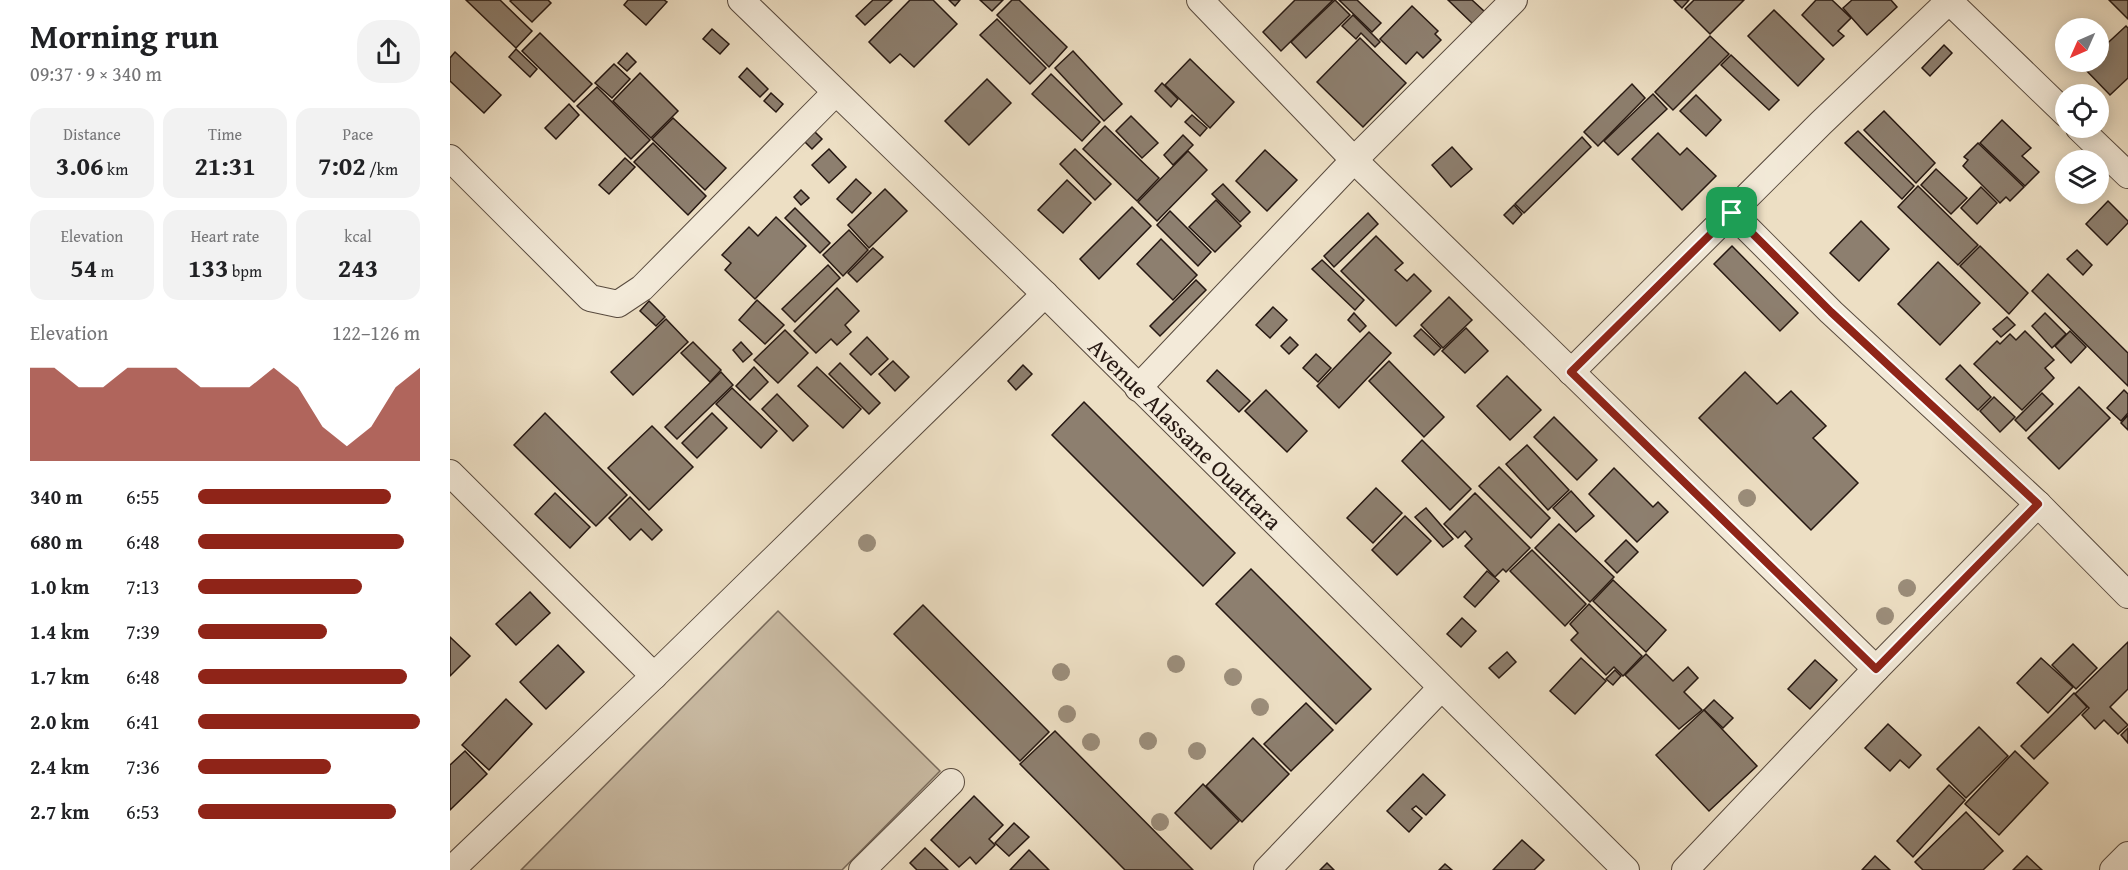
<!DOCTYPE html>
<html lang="en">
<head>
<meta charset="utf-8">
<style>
	:root { --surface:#fff; --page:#f2f2f2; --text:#202124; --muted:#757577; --accent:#8f2418 }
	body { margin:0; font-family:"Gentium Book Plus",serif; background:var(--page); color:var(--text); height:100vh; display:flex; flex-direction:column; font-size:22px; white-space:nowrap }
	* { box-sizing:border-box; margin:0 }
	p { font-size:20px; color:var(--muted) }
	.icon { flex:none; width:33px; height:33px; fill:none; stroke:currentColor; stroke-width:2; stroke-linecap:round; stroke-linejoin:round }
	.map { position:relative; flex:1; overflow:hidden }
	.side { display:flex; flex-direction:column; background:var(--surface); width:450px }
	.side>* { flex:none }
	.needle { width:39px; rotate:225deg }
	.controls { position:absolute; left:1605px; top:18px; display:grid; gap:12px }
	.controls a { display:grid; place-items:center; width:54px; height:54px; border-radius:50%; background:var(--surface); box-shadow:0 3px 15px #0003; font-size:30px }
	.pin { position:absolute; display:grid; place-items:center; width:51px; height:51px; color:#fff; margin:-26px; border-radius:12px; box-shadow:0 3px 9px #0006 }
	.round { display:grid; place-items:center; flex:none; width:63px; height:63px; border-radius:24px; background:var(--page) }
	.summary { display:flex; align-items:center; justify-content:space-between; height:102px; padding:0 30px }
	h1 { font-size:33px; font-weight:800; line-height:45px }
	.metrics { display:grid; grid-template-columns:repeat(3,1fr); gap:9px; height:102px; padding:6px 30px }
	.metrics div { display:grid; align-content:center; border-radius:15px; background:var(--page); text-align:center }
	.metrics b { font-size:26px; font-weight:800 }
	.metrics small { font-size:16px; font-weight:400 }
	.metrics p { font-size:16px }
	.chart { height:168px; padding:12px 30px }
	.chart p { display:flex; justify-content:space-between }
	.chart svg { width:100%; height:108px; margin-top:6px; fill:var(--accent); opacity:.7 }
	ul { padding:0 30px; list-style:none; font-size:20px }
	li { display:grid; grid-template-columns:96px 72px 1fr; align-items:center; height:45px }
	li i { height:15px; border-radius:8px; background:var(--accent) }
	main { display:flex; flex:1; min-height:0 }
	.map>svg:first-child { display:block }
	.green { fill:#cbbda6; stroke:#786a5c; stroke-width:1.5 }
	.building { fill:#8d7f6f; stroke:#261812; stroke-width:1.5 }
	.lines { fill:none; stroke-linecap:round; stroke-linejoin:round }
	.minor-casing { stroke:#584a3e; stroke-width:28 }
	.minor { stroke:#f3ead9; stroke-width:26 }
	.tree { fill:#9b8d7a }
	.route-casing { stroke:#fff; stroke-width:12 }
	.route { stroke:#8f2418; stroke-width:8 }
	.labels { text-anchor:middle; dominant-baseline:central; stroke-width:5; stroke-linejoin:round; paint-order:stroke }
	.street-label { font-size:24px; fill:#261812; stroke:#f3ead9 }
</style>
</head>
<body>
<main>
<section class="side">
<div class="summary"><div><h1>Morning run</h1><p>09:37 · 9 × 340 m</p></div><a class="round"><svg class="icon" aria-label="share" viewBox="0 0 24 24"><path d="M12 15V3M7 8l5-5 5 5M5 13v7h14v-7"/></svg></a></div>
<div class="metrics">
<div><p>Distance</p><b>3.06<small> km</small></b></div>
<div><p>Time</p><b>21:31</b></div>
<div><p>Pace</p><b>7:02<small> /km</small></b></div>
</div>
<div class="metrics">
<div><p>Elevation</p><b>54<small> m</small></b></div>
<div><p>Heart rate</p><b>133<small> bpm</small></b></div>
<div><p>kcal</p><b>243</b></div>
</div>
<div class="chart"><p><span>Elevation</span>122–126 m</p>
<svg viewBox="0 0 160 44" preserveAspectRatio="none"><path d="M0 44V6L10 6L20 14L30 14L40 6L50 6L60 6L70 14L80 14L90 14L100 6L110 14L120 30L130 38L140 30L150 14L160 6V44z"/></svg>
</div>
<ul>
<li><b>340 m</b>6:55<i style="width:87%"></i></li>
<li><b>680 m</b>6:48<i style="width:93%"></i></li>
<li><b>1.0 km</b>7:13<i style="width:74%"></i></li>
<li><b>1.4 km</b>7:39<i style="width:58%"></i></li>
<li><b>1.7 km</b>6:48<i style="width:94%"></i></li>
<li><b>2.0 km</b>6:41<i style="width:100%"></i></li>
<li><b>2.4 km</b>7:36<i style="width:60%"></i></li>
<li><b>2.7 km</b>6:53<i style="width:89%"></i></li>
</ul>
</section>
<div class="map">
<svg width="1678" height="870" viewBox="0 0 1678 870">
	<rect width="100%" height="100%" fill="#eddfc4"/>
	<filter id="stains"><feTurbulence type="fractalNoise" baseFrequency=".00333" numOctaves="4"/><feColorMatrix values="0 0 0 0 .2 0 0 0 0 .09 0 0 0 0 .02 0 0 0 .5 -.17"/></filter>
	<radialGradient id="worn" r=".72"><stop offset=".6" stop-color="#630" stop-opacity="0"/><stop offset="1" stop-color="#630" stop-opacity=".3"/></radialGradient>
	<polygon class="green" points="328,611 490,771 392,870 71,870"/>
	<g class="building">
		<polygon points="16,0 50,0 82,31 66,48"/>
		<polygon points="62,0 98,0 101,3 82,22 60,1"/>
		<polygon points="178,0 214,0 217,2 196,25 174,5"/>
		<polygon points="423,0 442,0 415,25 406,16"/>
		<polygon points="460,0 483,0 507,24 464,67 450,54 440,63 419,42"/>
		<polygon points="499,0 510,0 505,6"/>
		<polygon points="530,0 553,0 542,11"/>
		<polygon points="562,0 569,0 617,47 599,67 547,15"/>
		<polygon points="845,0 883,0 831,51 813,32"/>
		<polygon points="885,0 900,15 856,58 841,42"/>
		<polygon points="889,0 907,0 931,23 922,32"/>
		<polygon points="998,0 1022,0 1035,12 1023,24"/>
		<polygon points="1224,0 1239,0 1232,8"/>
		<polygon points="1244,0 1294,0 1260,34 1235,9"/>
		<polygon points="1366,0 1382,0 1401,18 1388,31 1394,36 1383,46 1352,15"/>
		<polygon points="1402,0 1441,0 1447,7 1417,35 1393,8"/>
		<polygon points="1659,0 1678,0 1678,19"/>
		<polygon points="962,6 988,31 985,34 991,40 973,58 967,52 956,64 930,39"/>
		<polygon points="1324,10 1374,59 1348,86 1298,36"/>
		<polygon points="903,15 930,42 925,47 911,33 906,39 892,26"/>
		<polygon points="547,19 596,68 580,84 530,35"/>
		<polygon points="1676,26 1678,28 1678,78 1660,95 1633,67 1638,62 1648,62 1648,52"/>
		<polygon points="262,29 279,44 270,54 253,39"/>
		<polygon points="90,33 142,84 124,102 72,51"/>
		<polygon points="1260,36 1279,54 1223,110 1205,92"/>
		<polygon points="910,38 956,83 913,127 867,82"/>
		<polygon points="1494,45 1502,53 1480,76 1472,68"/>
		<polygon points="66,49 87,69 80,77 59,57"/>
		<polygon points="623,51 672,104 654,121 605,68"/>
		<polygon points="5,52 51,95 34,113 0,81 0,58"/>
		<polygon points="177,53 186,62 177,71 168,63"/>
		<polygon points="1281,55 1329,100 1319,110 1271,65"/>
		<polygon points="740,59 784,102 760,128 715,85"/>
		<polygon points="164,64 180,79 162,98 145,83"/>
		<polygon points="297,68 318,89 310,97 289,77"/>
		<polygon points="190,73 228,111 201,138 163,101"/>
		<polygon points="601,74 650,122 632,141 582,94"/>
		<polygon points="537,79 561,103 519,145 495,121"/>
		<polygon points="712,83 728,99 721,107 705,91"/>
		<polygon points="1182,84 1195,98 1148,146 1134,132"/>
		<polygon points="147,87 200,140 181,159 127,106"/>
		<polygon points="321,93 333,104 326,112 314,101"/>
		<polygon points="1203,94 1217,109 1168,155 1154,141"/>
		<polygon points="1246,95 1271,120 1256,136 1230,111"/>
		<polygon points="119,104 129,115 106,139 95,128"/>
		<polygon points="1434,111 1485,163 1466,183 1414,130"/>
		<polygon points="742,115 757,128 750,136 735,122"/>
		<polygon points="681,116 708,143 692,158 666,131"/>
		<polygon points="223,118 276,168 255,190 202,139"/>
		<polygon points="1552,120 1581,148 1572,156 1589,172 1575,186 1530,143"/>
		<polygon points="655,126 709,178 687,201 633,149"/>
		<polygon points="362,129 372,139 362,149 352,139"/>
		<polygon points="1408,131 1464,186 1452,199 1395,143"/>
		<polygon points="1208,133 1230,155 1237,148 1266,176 1232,210 1182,159"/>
		<polygon points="733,135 743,145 723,165 714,155"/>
		<polygon points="1132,137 1141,147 1074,213 1065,204"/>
		<polygon points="203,143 256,196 238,215 184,162"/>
		<polygon points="1528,143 1574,187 1560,201 1556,197 1550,203 1513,166 1518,160 1514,157"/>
		<polygon points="1002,147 1022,169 1001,187 982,165"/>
		<polygon points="379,149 396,167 379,183 362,165"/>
		<polygon points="625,149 661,184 645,200 610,164"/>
		<polygon points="815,150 847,180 817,211 786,181"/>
		<polygon points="738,151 757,170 707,221 688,202"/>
		<polygon points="175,158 185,167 159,194 149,185"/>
		<polygon points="1486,169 1517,198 1501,214 1471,185"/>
		<polygon points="406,179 421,193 402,213 387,199"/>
		<polygon points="617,180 641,203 613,233 588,210"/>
		<polygon points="773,184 800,212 790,222 762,194"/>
		<polygon points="1468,186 1528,245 1508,265 1448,207"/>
		<polygon points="1531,187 1547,203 1527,224 1511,208"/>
		<polygon points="435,189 457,211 419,248 398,225"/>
		<polygon points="351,190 359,198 351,205 344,197"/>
		<polygon points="766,200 791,226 765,252 739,227"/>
		<polygon points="1658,201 1678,221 1678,223 1657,245 1636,224"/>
		<polygon points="1064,205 1072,214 1063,224 1054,215"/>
		<polygon points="682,207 701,226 649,279 630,259"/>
		<polygon points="345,208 380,243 370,253 335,218"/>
		<polygon points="720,211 761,252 748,266 707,225"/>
		<polygon points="918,213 928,224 884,267 874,256"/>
		<polygon points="326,217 356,246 305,299 275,270 281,263 272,255 299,227 308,236"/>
		<polygon points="1411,221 1439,249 1409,281 1380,253"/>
		<polygon points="399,230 418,250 393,276 373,255"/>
		<polygon points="926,236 953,263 945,270 957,281 964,274 981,291 946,326 891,271"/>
		<polygon points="711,239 747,275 723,300 687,264"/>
		<polygon points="1282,246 1348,313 1330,331 1264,264"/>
		<polygon points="1530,246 1578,293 1559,314 1510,266"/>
		<polygon points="423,248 433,257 407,282 398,273"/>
		<polygon points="1627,250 1642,265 1633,275 1617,259"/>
		<polygon points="872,260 914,300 905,310 862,269"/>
		<polygon points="1488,262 1530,303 1490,345 1448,304"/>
		<polygon points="378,265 390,278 345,322 332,309"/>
		<polygon points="1598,274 1678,353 1678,386 1582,291"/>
		<polygon points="746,280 756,290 710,336 700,326"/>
		<polygon points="387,288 409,311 395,325 401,332 387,345 381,339 366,353 344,331"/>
		<polygon points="999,297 1022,320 993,348 971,325"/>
		<polygon points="307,300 334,325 315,344 289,320"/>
		<polygon points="199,301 215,317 206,326 190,311"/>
		<polygon points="823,307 837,320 820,338 806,325"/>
		<polygon points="904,313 916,326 910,332 898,320"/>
		<polygon points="1595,313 1616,334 1602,348 1582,326"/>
		<polygon points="1557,317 1565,325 1551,337 1543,329"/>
		<polygon points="216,319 238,342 183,395 161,372"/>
		<polygon points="1016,328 1038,351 1015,373 992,351"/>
		<polygon points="971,329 991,348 984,355 964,336"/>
		<polygon points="335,330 358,353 328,383 304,360"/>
		<polygon points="1575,331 1604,360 1595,368 1604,378 1572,410 1524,364 1547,341 1550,344 1560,334 1566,340"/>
		<polygon points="1620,331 1636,347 1621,363 1605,346"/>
		<polygon points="919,332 941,353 889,408 867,386"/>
		<polygon points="417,337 438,359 421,375 400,354"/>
		<polygon points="840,337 848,345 839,354 831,346"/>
		<polygon points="243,342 271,370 260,382 231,353"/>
		<polygon points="291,342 302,354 293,362 283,350"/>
		<polygon points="866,354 881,368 868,382 853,368"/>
		<polygon points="443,361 459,377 445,391 429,374"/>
		<polygon points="939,361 994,417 974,437 919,381"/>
		<polygon points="390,363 430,403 419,414 379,374"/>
		<polygon points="573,365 582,374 566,390 558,381"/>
		<polygon points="1510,365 1541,397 1528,410 1496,379"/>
		<polygon points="304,367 318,382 300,400 286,386"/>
		<polygon points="367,367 411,409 393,428 348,386"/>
		<polygon points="767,370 800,401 789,412 757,381"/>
		<polygon points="271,372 283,385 227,439 215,427"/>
		<polygon points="1295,372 1327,404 1341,391 1376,426 1363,438 1408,483 1361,530 1249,418"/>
		<polygon points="1057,376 1091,410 1060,440 1027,406"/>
		<polygon points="1629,387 1660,418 1609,469 1578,438"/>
		<polygon points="282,388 327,431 311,448 266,404"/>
		<polygon points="816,390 857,431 837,452 795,411"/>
		<polygon points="1674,390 1678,394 1678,413 1671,421 1657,408"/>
		<polygon points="1592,393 1603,404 1576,431 1565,420"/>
		<polygon points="327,394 358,426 343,441 312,409"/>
		<polygon points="1544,397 1565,417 1550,432 1530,411"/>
		<polygon points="634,402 785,553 753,586 602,435"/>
		<polygon points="95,413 177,495 146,526 64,445"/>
		<polygon points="262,413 277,428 247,458 232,443"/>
		<polygon points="1678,415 1678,430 1671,423"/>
		<polygon points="1104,417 1147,460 1127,480 1084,437"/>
		<polygon points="202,426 243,467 199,510 158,468"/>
		<polygon points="972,440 1021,489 1000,510 952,461"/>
		<polygon points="1077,445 1119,490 1098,510 1056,464"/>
		<polygon points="1049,467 1100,518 1081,538 1029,486"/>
		<polygon points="1164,468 1203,507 1208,502 1218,512 1187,542 1139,494"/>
		<polygon points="926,488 952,513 923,543 897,518"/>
		<polygon points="1121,491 1144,516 1126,532 1103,508"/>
		<polygon points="105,493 140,527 120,548 85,514"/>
		<polygon points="1025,493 1080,548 1056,572 1053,569 1045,577 1015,546 1022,539 1015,531 1008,538 994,524"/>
		<polygon points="180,497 212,530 202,540 191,529 180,540 159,518"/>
		<polygon points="976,508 1003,539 993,547 965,517"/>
		<polygon points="955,516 981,541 947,575 922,550"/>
		<polygon points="1109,524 1164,577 1140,602 1085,548"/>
		<polygon points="1176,540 1188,552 1167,573 1155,561"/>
		<polygon points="1082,550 1136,604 1115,626 1060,571"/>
		<polygon points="801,569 921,689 886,724 766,604"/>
		<polygon points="1037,571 1049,581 1025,607 1014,597"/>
		<polygon points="1163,580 1216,630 1196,652 1143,601"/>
		<polygon points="80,592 100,613 66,645 46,624"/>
		<polygon points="1139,604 1192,656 1173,676 1164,667 1156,675 1121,640 1128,633 1120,624"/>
		<polygon points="473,605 599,732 570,761 444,634"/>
		<polygon points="1012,618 1026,631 1011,647 997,634"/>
		<polygon points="0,637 20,656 0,676"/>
		<polygon points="1678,642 1678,689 1660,707 1678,725 1668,734 1654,720 1645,729 1632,715 1639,708 1625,694"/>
		<polygon points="1623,644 1647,668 1626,689 1602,665"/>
		<polygon points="108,645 134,672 96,709 70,682"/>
		<polygon points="1057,652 1066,662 1049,678 1039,668"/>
		<polygon points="1196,654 1223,681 1238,667 1248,678 1234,692 1252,710 1229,729 1175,675"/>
		<polygon points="1131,658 1156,681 1125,714 1100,691"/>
		<polygon points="1591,658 1623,687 1598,713 1567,683"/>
		<polygon points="1365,660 1387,680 1360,709 1338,689"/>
		<polygon points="1165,670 1171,676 1163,685 1156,679"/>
		<polygon points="1624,693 1637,707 1584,759 1571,746"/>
		<polygon points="56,699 82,724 39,770 12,745"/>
		<polygon points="1264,700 1283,718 1273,728 1254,710"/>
		<polygon points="856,703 883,730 841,771 814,744"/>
		<polygon points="1254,710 1307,766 1259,811 1206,755"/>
		<polygon points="1438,724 1471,755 1459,768 1450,760 1440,771 1415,748"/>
		<polygon points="1529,727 1558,756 1516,798 1487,769"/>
		<polygon points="1678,728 1678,743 1671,735"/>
		<polygon points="605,731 743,870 675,870 570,764"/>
		<polygon points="803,738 839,774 792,822 756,786"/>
		<polygon points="15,751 37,774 0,810 0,765"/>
		<polygon points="1565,751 1598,783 1549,835 1515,804"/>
		<polygon points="973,774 995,795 976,815 966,806 962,809 972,818 959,832 937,811"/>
		<polygon points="753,784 789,821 761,849 725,813"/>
		<polygon points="1499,785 1515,800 1463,857 1447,841"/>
		<polygon points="524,796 553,825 539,839 545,845 526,864 520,857 509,867 481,840"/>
		<polygon points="1516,812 1553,851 1533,870 1473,870 1465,862"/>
		<polygon points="564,823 579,837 559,856 545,843"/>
		<polygon points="1072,840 1094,860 1084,870 1043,870"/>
		<polygon points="475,848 498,870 467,870 460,863"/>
		<polygon points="579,850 599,870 560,870"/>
		<polygon points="1425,856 1440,870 1412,870"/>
		<polygon points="1577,856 1592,870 1563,870"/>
		<polygon points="877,863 884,870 870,870"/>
		<polygon points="995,864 1002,870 989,870"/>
	</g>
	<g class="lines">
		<g class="minor-casing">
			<g id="minor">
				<path id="s1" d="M291,0L595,294L1176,870"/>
				<polyline points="750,0 904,160 1426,669"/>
				<polyline points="1498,0 1616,114"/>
				<polyline points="1629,128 1678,175"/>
				<polyline points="0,158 140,298 168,304 192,288 385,93"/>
				<polyline points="1282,213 1381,312 1588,504 1678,595"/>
				<polyline points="1121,372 1371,123 1500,0"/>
				<polyline points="688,388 904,160 1064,0"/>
				<polyline points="0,473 204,676"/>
				<polyline points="1,870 204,676 595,294"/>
				<polyline points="412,870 501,782"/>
				<polyline points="817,870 991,688"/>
				<polyline points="1235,870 1426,669 1588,504"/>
				<polyline points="1663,870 1678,855"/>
			</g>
		</g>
		<use href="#minor" class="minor"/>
	</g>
	<g class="tree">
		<circle cx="1297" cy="498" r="9"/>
		<circle cx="417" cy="543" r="9"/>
		<circle cx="1457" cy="588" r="9"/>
		<circle cx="1435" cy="616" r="9"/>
		<circle cx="726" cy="664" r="9"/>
		<circle cx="611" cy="672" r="9"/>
		<circle cx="783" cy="677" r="9"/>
		<circle cx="810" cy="707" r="9"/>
		<circle cx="617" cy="714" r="9"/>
		<circle cx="698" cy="741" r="9"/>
		<circle cx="641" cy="742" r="9"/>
		<circle cx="747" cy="751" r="9"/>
		<circle cx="710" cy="822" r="9"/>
	</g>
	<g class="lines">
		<g class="route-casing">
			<polygon id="route" points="1282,213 1381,312 1588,504 1426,669 1121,372"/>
		</g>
		<use href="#route" class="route"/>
	</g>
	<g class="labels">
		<g class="street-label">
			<text stroke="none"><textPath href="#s1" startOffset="621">Avenue Alassane Ouattara</textPath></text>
		</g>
	</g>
	<rect width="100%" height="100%" filter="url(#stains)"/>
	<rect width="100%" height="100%" fill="url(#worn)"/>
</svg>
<div class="controls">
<a><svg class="needle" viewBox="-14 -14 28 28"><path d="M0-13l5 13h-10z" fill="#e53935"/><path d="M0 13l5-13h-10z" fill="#757577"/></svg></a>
<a><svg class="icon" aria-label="locate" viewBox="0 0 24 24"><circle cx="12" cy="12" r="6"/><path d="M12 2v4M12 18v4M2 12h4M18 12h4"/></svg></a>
<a><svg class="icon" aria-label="layers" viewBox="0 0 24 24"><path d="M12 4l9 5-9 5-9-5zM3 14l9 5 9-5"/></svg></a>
</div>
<div class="pin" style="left:1282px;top:213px;background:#1e9e55"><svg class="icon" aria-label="arrive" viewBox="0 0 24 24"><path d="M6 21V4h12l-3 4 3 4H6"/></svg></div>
</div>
</main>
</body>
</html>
